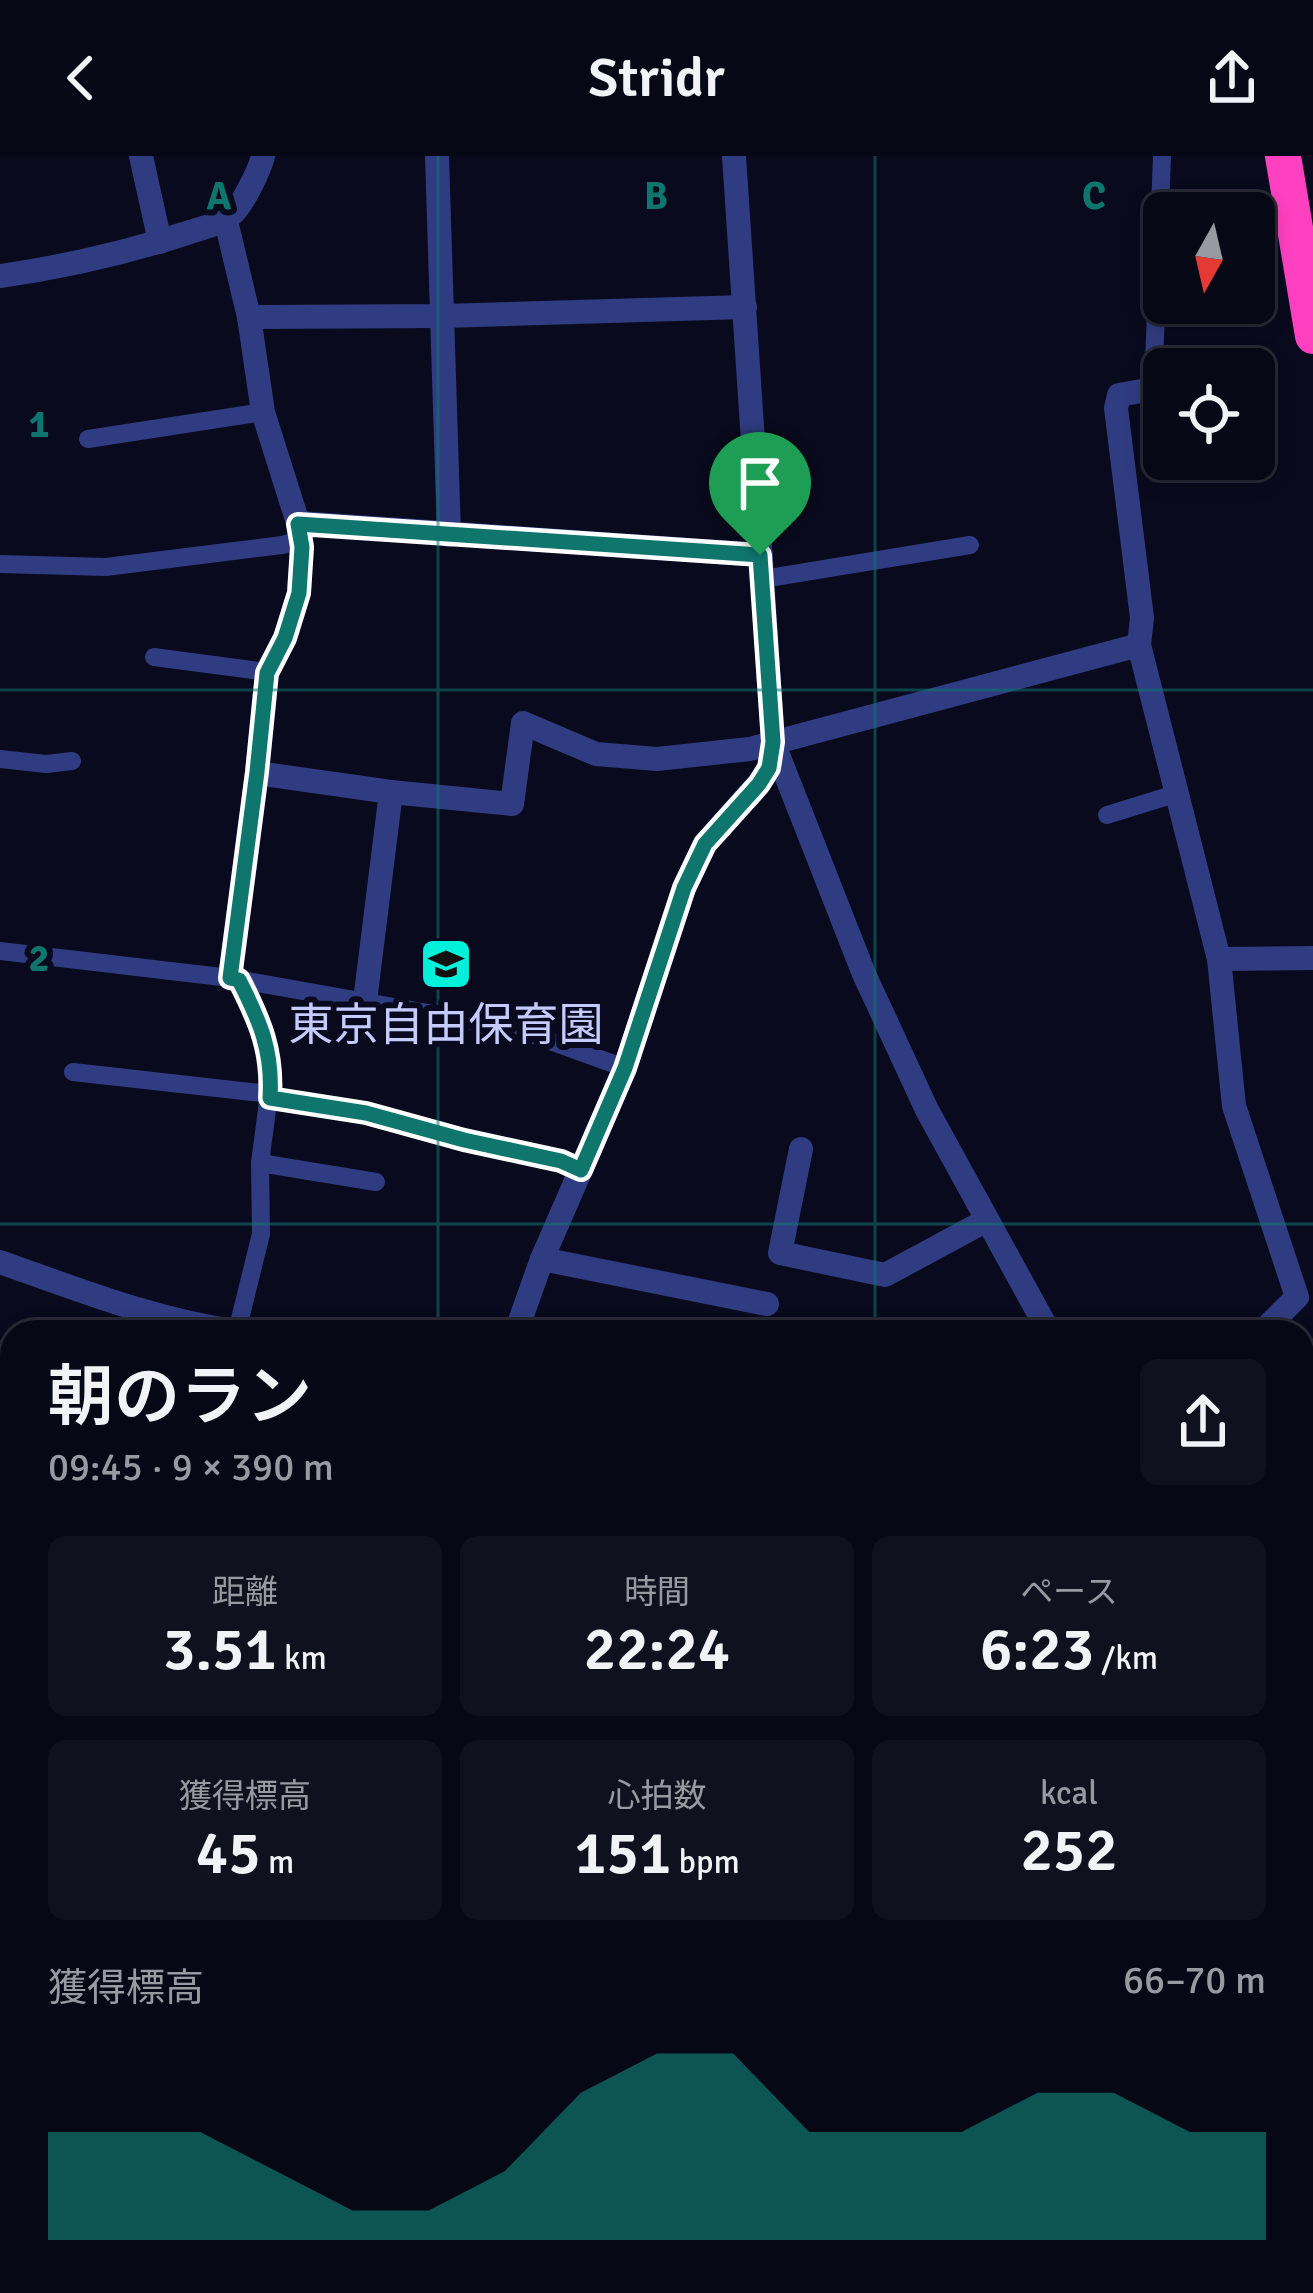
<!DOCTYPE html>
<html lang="ja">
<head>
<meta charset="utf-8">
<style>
	:root { --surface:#070816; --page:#10111f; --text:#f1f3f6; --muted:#989aa1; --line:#282935; --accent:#0f766e }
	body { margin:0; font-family:Signika,"Noto Sans JP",sans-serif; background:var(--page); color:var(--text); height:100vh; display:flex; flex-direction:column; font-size:45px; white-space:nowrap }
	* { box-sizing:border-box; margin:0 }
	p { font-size:39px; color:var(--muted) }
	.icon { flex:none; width:66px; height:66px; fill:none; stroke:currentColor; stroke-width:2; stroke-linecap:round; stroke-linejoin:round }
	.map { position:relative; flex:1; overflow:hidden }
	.side { position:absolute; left:0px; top:1164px; width:1314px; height:975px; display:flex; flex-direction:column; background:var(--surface); border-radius:36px 36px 0 0; box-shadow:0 6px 18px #0003,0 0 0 3px var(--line) }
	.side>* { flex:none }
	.needle { width:78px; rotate:188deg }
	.controls { position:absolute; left:1143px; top:36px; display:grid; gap:24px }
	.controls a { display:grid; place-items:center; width:132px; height:132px; border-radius:18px; background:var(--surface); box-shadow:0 6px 18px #0003,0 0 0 3px var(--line); font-size:60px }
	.pin { position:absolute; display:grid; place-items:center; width:102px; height:102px; color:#fff; margin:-123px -51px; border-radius:50% 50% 50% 0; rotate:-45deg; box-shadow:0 0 12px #0007 }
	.pin .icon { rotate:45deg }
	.round { display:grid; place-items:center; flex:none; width:126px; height:126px; border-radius:18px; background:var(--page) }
	.headline { display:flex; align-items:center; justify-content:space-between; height:204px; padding:0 48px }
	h1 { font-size:66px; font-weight:600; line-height:90px }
	.figures { display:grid; grid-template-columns:repeat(3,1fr); gap:18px; height:204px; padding:12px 48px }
	.figures div { display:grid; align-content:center; border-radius:18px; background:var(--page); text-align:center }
	.figures b { font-size:60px; font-weight:600 }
	.figures small { font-size:33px; font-weight:400 }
	.figures p { font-size:33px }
	.chart { height:336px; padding:24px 48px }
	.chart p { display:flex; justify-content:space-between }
	.chart svg { width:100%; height:216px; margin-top:12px; fill:var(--accent); opacity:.7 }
	header { display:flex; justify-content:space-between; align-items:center; height:156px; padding:0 48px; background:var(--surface); font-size:54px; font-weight:600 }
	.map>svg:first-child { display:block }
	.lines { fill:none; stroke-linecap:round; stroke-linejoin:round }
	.lane { stroke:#303c81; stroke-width:18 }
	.street { stroke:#303c81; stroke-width:24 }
	.secondary { stroke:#5c78ff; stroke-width:24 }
	.highway { stroke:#ff40c1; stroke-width:36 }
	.route-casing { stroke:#fff; stroke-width:24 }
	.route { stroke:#0f766e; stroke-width:15 }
	.grid { fill:none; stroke:#0f766e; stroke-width:3; stroke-opacity:0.55 }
	.labels { text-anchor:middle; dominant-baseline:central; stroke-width:12; stroke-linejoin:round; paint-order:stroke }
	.poi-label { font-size:45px; fill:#c5caff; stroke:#090a1d }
	.grid-label { font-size:39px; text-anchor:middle; font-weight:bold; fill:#0f766e; stroke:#090a1d; stroke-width:12; stroke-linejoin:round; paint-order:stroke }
</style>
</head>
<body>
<header><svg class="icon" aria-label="back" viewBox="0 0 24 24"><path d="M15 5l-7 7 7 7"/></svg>Stridr<svg class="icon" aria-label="share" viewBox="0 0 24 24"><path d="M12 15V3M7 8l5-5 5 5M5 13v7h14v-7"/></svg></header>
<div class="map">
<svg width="1313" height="2137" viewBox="0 0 1313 2137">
	<rect width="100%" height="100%" fill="#090a1d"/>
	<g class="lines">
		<g class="lane">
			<polyline points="1153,233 1162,0"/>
			<polyline points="88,283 263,256"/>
			<polyline points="0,408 106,411 282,389 301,384"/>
			<polyline points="762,423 970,389"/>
			<polyline points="154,501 267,516"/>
			<polyline points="0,603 46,608 72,605"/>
			<polyline points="1107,659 1175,638"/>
			<polyline points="0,795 230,822 517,873 625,912"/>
			<polyline points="73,916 270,938"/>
			<polyline points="270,942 366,957 465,984 561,1005 581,1014"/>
			<polyline points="260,1007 376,1026"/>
			<polyline points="237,1175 261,1078 260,1007 271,923 270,901 258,862 239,823"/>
			<polyline points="1302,1372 1313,1371"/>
			<polyline points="62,2127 65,2137"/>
			<polyline points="892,2127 893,2137"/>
			<polyline points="708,2137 709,2127"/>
			<polyline points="1023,2137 1024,2127"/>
		</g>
		<g class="street">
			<polyline points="141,0 160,86"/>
			<polyline points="437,0 449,379"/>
			<polyline points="734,0 773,586 864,818 927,954 1049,1176"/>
			<polyline points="225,61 249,161 263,256 298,367 302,391 299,437 285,482 267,516 257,617 230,822"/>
			<path d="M0,120C64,111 129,96 190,76C203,72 223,67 233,57C243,48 260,13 263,0"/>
			<polyline points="249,161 443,160 745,151"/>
			<polyline points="298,367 761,399"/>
			<polyline points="1139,489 1142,462 1116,252 1119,239 1153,233"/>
			<polyline points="257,617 391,636 512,648 523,567 596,598 657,603 750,593 1139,489 1219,803 1234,950 1297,1141 1262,1176"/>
			<polyline points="1219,803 1313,802"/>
			<polyline points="365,845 391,636"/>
			<polyline points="801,993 780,1097 885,1119 987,1064"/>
			<polyline points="542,1103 767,1148"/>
			<path d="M0,1106C79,1134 157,1165 240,1176"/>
			<polyline points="516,1176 542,1103 625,912 684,732 705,688 759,627 769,612 773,586"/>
			<polyline points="0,1544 5,1556"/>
			<polyline points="1302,1635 1313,1655"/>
			<polyline points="374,2137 375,2127"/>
			<polyline points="1173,2137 1313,2129"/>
		</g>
		<g class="secondary">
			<polyline points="1302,1545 1313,1540"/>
			<polyline points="21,2137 43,2127"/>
		</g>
		<polyline class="highway" points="1283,0 1313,180"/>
	</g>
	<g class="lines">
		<g class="route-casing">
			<path id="route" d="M298,368L760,399L773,586L769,612L759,628L705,688L684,732L625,912L581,1014L561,1005L464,984L366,957L270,942C273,895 260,865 239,824L230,822L257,616L267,517L285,482L299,437L302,391Z"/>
		</g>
		<use href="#route" class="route"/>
	</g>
	<path class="grid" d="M438,0V1176M875,0V1176M0,534H1313M0,1068H1313M0,1603H12M1302,1603H1313M438,2127V2137M875,2127V2137"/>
	<defs>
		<g id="school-square" transform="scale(2.7)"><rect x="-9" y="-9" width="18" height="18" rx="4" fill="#00f0da" stroke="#090a1d"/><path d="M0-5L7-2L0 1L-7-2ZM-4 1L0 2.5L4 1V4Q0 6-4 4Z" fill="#111"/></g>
	</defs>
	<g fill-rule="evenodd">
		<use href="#school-square" x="446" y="808"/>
	</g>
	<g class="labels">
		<g class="poi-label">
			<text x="446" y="869">東京自由保育園</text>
		</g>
	</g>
	<g class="grid-label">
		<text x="219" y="53">A</text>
		<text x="656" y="53">B</text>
		<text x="1094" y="53">C</text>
		<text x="39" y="281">1</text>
		<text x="39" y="815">2</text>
	</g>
</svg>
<div class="controls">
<a><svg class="needle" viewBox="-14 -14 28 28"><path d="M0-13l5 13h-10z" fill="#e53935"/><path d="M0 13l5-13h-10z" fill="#989aa1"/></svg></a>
<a><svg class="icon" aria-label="locate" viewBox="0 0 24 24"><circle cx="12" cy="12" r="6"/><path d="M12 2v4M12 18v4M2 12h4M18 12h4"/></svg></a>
</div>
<div class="pin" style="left:760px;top:399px;background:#1e9e55"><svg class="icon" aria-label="arrive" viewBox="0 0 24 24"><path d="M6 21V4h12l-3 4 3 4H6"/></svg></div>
<section class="side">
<div class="headline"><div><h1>朝のラン</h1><p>09:45 · 9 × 390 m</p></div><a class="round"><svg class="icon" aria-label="share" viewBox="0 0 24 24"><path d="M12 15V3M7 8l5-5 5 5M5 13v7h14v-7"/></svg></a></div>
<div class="figures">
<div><p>距離</p><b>3.51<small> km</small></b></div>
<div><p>時間</p><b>22:24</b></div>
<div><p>ペース</p><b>6:23<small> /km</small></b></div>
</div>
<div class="figures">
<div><p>獲得標高</p><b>45<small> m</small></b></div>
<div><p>心拍数</p><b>151<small> bpm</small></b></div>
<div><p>kcal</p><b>252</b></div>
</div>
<div class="chart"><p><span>獲得標高</span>66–70 m</p>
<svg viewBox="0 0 160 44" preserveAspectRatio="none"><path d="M0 44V22L10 22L20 22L30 30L40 38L50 38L60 30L70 14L80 6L90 6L100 22L110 22L120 22L130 14L140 14L150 22L160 22V44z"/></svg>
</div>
</section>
</div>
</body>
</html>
